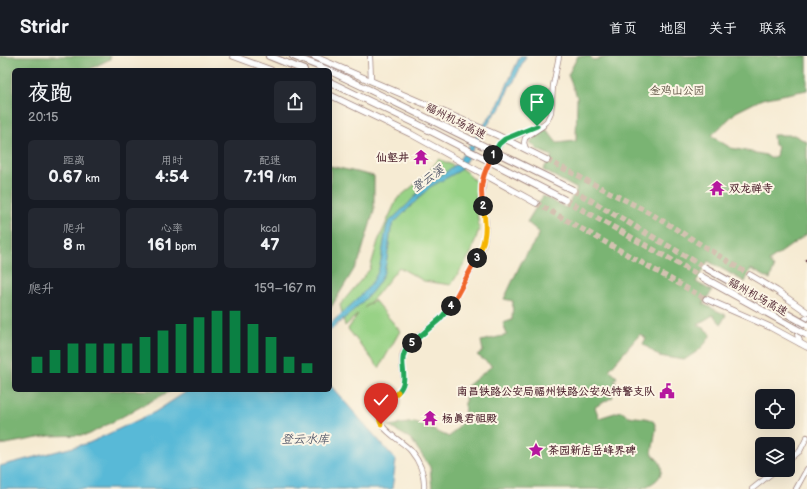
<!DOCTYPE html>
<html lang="zh">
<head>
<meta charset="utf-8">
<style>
	:root { --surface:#171b24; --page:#242831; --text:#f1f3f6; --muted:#9ea1a6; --line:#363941; --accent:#0b8043 }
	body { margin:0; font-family:"Balsamiq Sans","LXGW WenKai TC",sans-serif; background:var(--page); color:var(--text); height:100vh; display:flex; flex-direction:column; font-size:15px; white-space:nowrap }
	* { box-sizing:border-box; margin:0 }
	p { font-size:13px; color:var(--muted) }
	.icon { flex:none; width:22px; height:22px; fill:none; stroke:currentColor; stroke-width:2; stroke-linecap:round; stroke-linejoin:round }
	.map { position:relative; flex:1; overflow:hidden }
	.panel { position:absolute; left:12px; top:12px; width:320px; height:324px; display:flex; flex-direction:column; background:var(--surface); border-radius:6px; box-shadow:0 4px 16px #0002 }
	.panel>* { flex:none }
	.buttons { position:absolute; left:755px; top:333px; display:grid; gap:8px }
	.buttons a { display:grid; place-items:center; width:40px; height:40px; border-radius:6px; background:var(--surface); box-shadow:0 4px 16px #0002; font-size:20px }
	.pin { position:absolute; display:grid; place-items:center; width:34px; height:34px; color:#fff; margin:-41px -17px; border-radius:50% 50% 50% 0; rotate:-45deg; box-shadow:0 0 4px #0007 }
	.pin .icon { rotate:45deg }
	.km { position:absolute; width:20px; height:20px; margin:-10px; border-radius:50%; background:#222; color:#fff; font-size:11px; line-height:20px; text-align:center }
	.round { display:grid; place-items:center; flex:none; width:42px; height:42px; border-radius:6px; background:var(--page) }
	.summary { display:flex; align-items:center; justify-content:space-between; height:68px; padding:0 16px }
	h1 { font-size:22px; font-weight:600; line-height:30px }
	.metrics { display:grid; grid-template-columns:repeat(3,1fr); gap:6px; height:68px; padding:4px 16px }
	.metrics div { display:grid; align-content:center; border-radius:6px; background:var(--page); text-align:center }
	.metrics b { font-size:17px; font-weight:600 }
	.metrics small { font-size:11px; font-weight:400 }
	.metrics p { font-size:11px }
	.chart { height:112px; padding:8px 16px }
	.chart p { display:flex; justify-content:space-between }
	.chart svg { width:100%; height:72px; margin-top:4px; stroke:var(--accent); stroke-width:6 }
	header { display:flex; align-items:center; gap:24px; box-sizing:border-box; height:56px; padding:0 20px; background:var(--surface); border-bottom:1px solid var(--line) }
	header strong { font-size:19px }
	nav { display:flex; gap:22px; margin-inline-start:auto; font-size:14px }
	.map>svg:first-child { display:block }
	.green { fill:#98d286; stroke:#717858 }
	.forest { fill:#7ab473; stroke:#626a4f }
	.water { fill:#59b9d7; stroke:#526c81 }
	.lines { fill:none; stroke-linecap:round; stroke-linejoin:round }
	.major-tunnel { stroke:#d4c2b1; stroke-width:5.5; stroke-dasharray:5.5 3; stroke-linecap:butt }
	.highway-tunnel { stroke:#d4c2b1; stroke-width:6; stroke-dasharray:6 3; stroke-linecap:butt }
	.minor-casing { stroke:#a0857f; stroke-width:6 }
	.major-casing { stroke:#a0857f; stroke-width:7 }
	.highway-casing { stroke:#a0857f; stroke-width:8 }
	.minor { stroke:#fff; stroke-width:4.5 }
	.major { stroke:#fff; stroke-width:5.5 }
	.highway { stroke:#fff; stroke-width:6 }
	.rail-casing { stroke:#4a1f2b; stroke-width:2.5 }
	.rail { stroke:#fcf5e5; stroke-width:1; stroke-dasharray:3; stroke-linecap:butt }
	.highway-bridge-casing { stroke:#a0857f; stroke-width:8; stroke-linecap:butt }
	.highway-bridge { stroke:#fff; stroke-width:6 }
	.split-1-casing { stroke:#fff; stroke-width:8 }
	.split-2-casing { stroke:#fff; stroke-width:8 }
	.split-3-casing { stroke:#fff; stroke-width:8 }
	.split-4-casing { stroke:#fff; stroke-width:8 }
	.split-5-casing { stroke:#fff; stroke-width:8 }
	.split-6-casing { stroke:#fff; stroke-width:8 }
	.split-7-casing { stroke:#fff; stroke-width:8 }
	.split-1 { stroke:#22a559; stroke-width:5 }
	.split-2 { stroke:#f0652b; stroke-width:5 }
	.split-3 { stroke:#f5b400; stroke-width:5 }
	.split-4 { stroke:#f0652b; stroke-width:5 }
	.split-5 { stroke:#22a559; stroke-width:5 }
	.split-6 { stroke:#22a559; stroke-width:5 }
	.split-7 { stroke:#f5b400; stroke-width:5 }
	.labels { text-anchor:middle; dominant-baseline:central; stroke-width:4; stroke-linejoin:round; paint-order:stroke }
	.park-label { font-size:11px; fill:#615546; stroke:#fcf5e5 }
	.street-label { font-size:11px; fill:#4a1f2b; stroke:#fcf5e5 }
	.poi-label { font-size:11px; font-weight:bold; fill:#4a1f2b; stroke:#fcf5e5; text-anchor:start }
	.water-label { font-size:12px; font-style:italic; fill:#4f5567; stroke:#fcf5e5 }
</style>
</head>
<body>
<header>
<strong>Stridr</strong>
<nav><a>首页</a><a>地图</a><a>关于</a><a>联系</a></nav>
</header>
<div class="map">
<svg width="807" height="433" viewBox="0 0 807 433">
	<rect width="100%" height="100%" fill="#fcf5e5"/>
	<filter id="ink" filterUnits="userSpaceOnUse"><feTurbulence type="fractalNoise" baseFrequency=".025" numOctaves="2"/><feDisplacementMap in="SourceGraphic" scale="8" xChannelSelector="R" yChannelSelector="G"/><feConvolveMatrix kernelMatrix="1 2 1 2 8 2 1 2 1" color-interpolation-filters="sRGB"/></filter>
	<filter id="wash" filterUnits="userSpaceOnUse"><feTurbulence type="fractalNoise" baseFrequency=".012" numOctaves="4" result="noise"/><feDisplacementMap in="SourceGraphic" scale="16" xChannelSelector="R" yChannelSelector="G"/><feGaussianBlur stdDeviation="0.9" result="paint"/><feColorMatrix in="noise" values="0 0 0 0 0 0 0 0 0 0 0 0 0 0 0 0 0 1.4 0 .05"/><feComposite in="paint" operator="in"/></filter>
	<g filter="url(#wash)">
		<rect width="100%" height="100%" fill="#f6ebd3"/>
		<polygon class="green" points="439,103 465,115 477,127 476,145 479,173 471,197 451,229 424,225 399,211 376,240 364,252 374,244 400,275 379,312 348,273 358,258 345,270 340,249 370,213 378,185 397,143 425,120"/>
		<g class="forest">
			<polygon points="0,0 110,0 110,3 88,14 14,14 14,334 172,334 88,379 49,380 0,389"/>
			<path d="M578,0H590L593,4L612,0H807V34L762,43L736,56L711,80L731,92L766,99L770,102L776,100L778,90L774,89L773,79H794L807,86V178L769,205L774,212L770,223L751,213L745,226L708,205L696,226L712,235L703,248L726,259L721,268L713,259L698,268L711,278C703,293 698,295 684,304L659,300L643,288L646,282L640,278L609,314L617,321L614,325L621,332L619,335L612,338L613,341L595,351L599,362L621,355C630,365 645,358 654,366L656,372L652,397C654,401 658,403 660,407C666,422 652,428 641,433H432L430,411L411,383L388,370L415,366L449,381L464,364L466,331L492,310L477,299L483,295L481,285L507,279L503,267L512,264L513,245L504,243L521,207L540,177L527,166L543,140L566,152L577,133L543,114L552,100L538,94L530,86L546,73L557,87L576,85L577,41L568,19Z"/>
			<polygon points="330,110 374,120 374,155 359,205 330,253"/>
		</g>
		<g class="water">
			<path d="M520,0H526L512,29H510L500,54L495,57L462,111L459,115L430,131L393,168L391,173C389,187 388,203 384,216C377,237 346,260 330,275V268C344,255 369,235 377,218C383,203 383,185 387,169L390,165L408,148L423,131L445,117L456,108L498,49Z"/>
			<polygon points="330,329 396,404 392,433 0,433 0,410 89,387 155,356 189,334 330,334"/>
		</g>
	</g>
	<g filter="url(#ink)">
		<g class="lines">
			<g class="major-tunnel">
				<polyline points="547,104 650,157 750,219"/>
				<polyline points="536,147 706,243"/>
			</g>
			<g class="highway-tunnel">
				<polyline points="573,134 704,211"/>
				<polyline points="565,144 700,220"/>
			</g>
			<g class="minor-casing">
				<g id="minor">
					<polyline points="370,0 371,24"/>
					<polyline points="526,93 524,87 525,82 543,70"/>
					<polyline points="788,405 800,395 807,381"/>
					<path d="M424,433C425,419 420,406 411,395C402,384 370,370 381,353C385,345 395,339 401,333C408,320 397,305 405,294C414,280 431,273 442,261C450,253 455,242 461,232C468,219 476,205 483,191L485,180L486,167L482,140L484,117L501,86L542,69L547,65L551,56L553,30L559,0"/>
					<polyline points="752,433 776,414"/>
					<polyline points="796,433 807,413"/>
				</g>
			</g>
			<g class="major-casing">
				<g id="major">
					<polyline points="233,0 271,14"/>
					<polyline points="313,0 497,79 547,104"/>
					<polyline points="330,39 411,78 536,147"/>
					<polyline points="750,219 777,235 807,256"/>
					<polyline points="706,243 770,271 807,291"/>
					<path d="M800,287C796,277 797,268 807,262"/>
				</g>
			</g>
			<g class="highway-casing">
				<g id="highway">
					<polyline points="269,0 304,14"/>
					<polyline points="293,0 328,14"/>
					<polyline points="330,15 370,34"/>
					<polyline points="330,26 365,43"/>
				</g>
			</g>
			<use href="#minor" class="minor"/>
			<use href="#major" class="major"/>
			<use href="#highway" class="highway"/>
			<g class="rail-casing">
				<polyline id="rail" points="806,204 807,205"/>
			</g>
			<use href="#rail" class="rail"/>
			<g class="highway-bridge-casing">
				<g id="highway-bridge">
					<polyline points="370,34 573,134"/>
					<polyline points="365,43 413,66 565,144"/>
					<polyline points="704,211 807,269"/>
					<polyline points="700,220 807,279"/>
				</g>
			</g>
			<use href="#highway-bridge" class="highway-bridge"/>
		</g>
	</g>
	<g class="lines" filter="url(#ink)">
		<g class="split-1-casing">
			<polyline id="split-1" points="493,99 499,88 505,83 537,70"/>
		</g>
		<g class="split-2-casing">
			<path id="split-2" d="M483,150C479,128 483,118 493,99"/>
		</g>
		<g class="split-3-casing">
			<path id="split-3" d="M477,202C486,185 487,170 483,150"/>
		</g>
		<g class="split-4-casing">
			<polyline id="split-4" points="451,250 477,202"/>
		</g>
		<g class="split-5-casing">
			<polyline id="split-5" points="412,287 440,263 451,250"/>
		</g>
		<g class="split-6-casing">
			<path id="split-6" d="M398,336C413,320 392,304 412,287"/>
		</g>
		<g class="split-7-casing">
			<path id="split-7" d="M381,368C374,354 389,345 398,336"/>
		</g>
		<use href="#split-1" class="split-1"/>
		<use href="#split-2" class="split-2"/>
		<use href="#split-3" class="split-3"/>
		<use href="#split-4" class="split-4"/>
		<use href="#split-5" class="split-5"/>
		<use href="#split-6" class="split-6"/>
		<use href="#split-7" class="split-7"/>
	</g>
	<defs>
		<g id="temple-bare" transform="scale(1.2)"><path d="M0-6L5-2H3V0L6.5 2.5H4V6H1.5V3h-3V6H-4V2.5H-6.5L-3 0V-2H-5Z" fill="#b5179e" stroke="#fcf5e5" stroke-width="2.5" paint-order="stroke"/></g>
		<g id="civic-bare" transform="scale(1.2)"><path d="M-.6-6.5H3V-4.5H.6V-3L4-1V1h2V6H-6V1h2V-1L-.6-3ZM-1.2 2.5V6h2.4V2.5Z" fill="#b5179e" stroke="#fcf5e5" stroke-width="2.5" paint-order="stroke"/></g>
		<g id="sight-bare" transform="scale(1.2)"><path d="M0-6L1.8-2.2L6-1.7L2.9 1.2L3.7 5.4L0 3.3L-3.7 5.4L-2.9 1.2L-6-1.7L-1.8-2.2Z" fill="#b5179e" stroke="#fcf5e5" stroke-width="2.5" paint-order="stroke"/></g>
	</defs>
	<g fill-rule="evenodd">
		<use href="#temple-bare" x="421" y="101"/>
		<use href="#temple-bare" x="717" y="132"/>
		<use href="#civic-bare" x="667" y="335"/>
		<use href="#temple-bare" x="430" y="362"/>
		<use href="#sight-bare" x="536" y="394"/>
	</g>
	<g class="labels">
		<g class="park-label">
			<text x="677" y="34">金鸡山公园</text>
		</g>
		<g class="street-label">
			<text transform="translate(456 65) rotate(27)">福州机场高速</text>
			<text transform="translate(758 241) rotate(29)">福州机场高速</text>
		</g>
		<g class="poi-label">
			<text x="409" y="101" text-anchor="end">仙壑井</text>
			<text x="729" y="132">双龙禅寺</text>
			<text x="655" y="335" text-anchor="end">南昌铁路公安局福州铁路公安处特警支队</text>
			<text x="442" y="362">杨真君祖殿</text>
			<text x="548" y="394">茶园新店岳峰界碑</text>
		</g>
		<g class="water-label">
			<text transform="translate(428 123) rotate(-36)">登云溪</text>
			<text x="305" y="383">登云水库</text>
		</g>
	</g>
</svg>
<div class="buttons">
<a><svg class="icon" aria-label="locate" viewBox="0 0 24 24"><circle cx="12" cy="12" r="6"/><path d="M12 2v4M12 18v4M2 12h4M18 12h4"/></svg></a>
<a><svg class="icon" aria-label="layers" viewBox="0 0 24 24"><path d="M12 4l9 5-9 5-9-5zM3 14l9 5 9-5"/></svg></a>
</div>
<div class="pin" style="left:537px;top:70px;background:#1e9e55"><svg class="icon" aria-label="arrive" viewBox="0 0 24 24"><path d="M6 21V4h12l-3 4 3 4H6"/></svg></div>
<div class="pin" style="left:381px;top:368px;background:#d93025"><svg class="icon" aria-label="check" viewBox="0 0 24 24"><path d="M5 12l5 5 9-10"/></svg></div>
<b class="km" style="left:493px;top:99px">1</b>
<b class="km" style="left:483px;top:150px">2</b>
<b class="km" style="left:477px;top:202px">3</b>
<b class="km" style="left:451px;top:250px">4</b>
<b class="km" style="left:412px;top:287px">5</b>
<section class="panel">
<div class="summary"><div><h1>夜跑</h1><p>20:15</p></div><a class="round"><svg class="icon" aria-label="share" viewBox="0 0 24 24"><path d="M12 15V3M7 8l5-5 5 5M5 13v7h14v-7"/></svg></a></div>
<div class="metrics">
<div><p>距离</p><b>0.67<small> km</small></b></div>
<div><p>用时</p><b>4:54</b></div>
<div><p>配速</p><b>7:19<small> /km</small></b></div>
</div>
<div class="metrics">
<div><p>爬升</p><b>8<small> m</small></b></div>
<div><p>心率</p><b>161<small> bpm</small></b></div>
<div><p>kcal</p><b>47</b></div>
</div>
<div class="chart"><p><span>爬升</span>159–167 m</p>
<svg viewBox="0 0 160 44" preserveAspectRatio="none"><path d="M5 44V34M15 44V30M25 44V26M35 44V26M45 44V26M55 44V26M65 44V22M75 44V18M85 44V14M95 44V10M105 44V6M115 44V6M125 44V14M135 44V22M145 44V34M155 44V38"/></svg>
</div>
</section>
</div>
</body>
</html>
